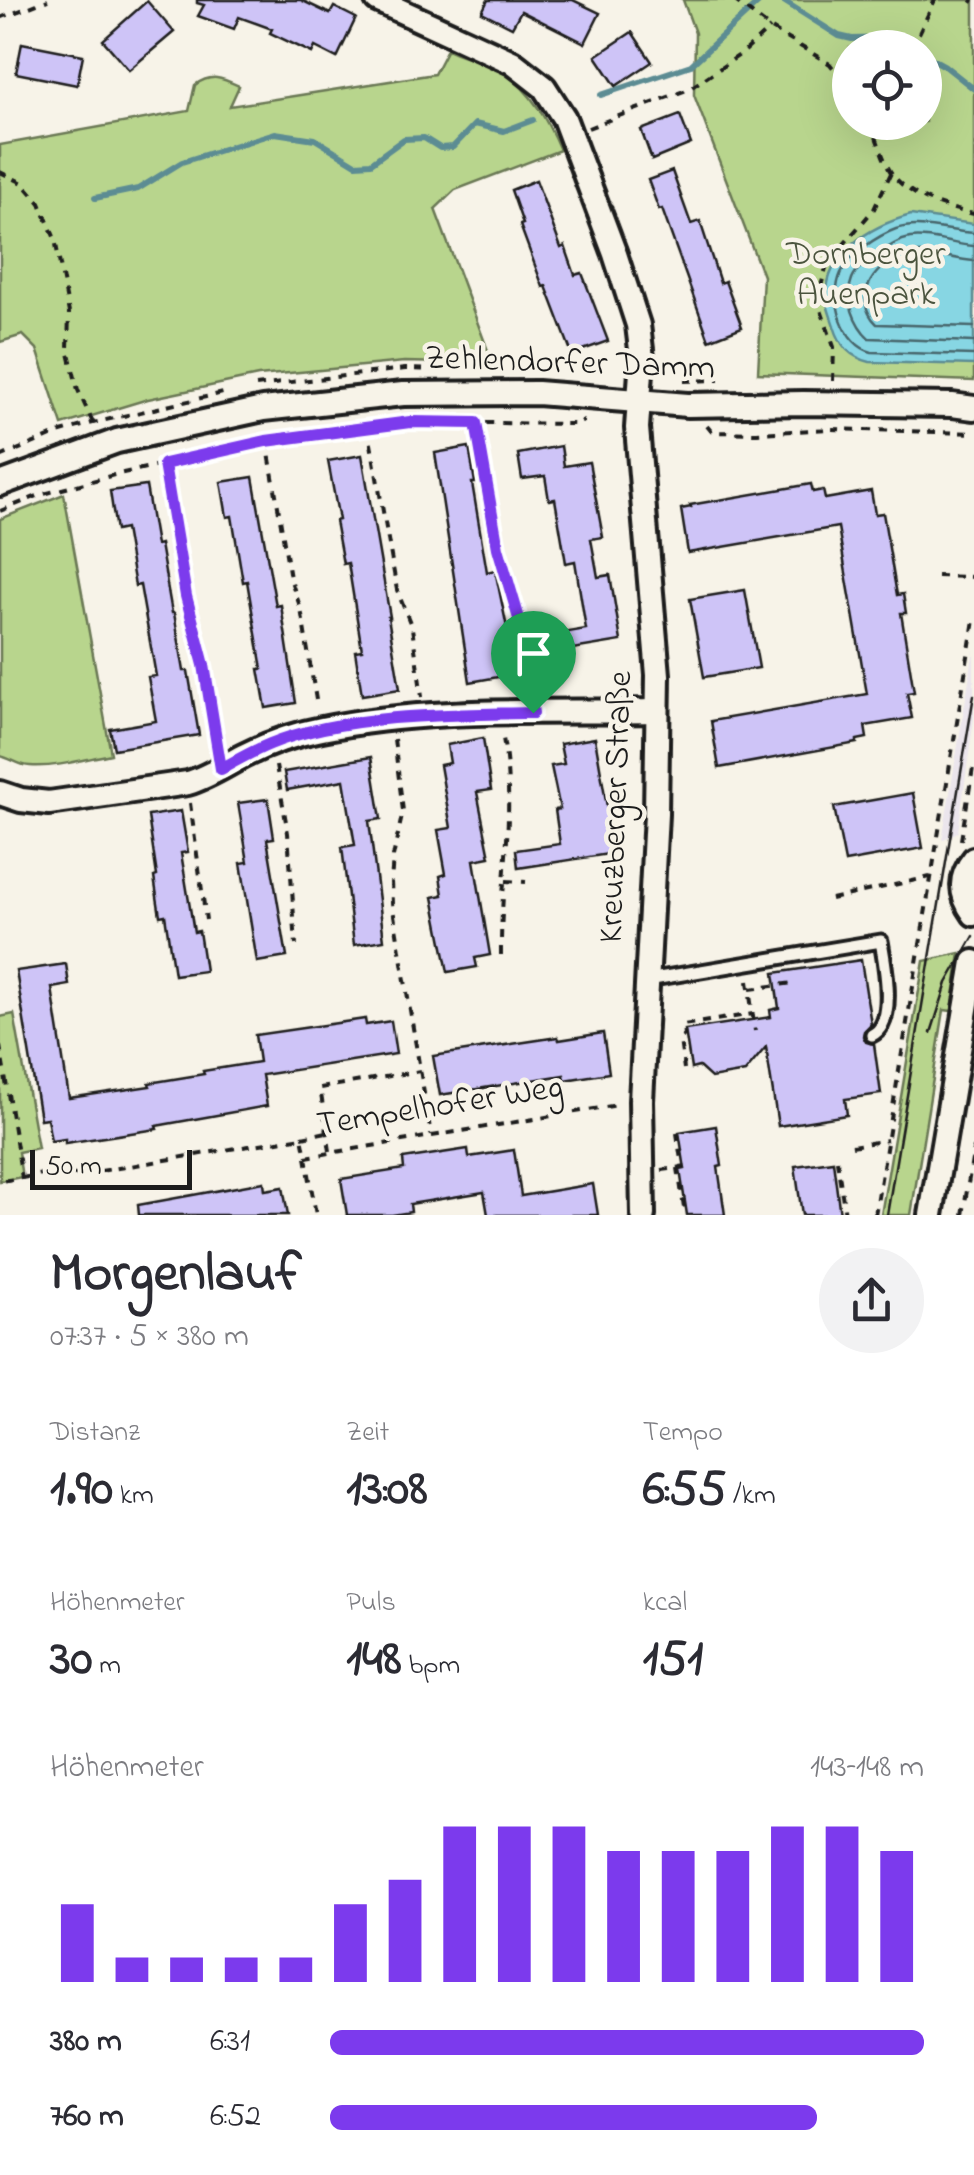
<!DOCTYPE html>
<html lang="de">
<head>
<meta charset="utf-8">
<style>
	:root { --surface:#fff; --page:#f2f2f3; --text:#2b2b33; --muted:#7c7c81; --accent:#7c3aed }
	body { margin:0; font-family:"Indie Flower",sans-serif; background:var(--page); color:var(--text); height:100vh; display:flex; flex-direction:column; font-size:38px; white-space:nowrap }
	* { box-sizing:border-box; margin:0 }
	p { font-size:32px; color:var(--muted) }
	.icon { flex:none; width:55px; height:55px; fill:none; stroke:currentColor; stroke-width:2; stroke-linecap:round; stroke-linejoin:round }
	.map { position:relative; height:1215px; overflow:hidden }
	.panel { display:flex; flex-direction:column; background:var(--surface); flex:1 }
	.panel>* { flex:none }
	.tools { position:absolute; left:832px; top:30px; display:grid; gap:20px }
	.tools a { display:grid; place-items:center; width:110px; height:110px; border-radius:50%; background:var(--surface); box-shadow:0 10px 40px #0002; font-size:50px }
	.scale { position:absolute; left:30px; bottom:25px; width:162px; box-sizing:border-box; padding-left:10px; border:5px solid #1c1c1c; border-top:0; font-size:28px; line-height:35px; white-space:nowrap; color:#1c1c1c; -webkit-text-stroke:8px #f7f3e8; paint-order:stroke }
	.pin { position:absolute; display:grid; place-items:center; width:85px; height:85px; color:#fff; margin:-102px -42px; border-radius:50% 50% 50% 0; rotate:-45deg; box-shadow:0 0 10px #0007 }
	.pin .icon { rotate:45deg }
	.round { display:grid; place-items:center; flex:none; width:105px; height:105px; border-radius:52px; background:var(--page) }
	.summary { display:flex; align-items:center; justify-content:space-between; height:170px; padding:0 50px }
	h1 { font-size:55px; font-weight:800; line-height:75px }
	.figures { display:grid; grid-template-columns:repeat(3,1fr); gap:15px; height:170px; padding:10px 50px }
	.figures div { display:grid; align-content:center }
	.figures b { font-size:50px; font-weight:800 }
	.figures small { font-size:28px; font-weight:400 }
	.figures p { font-size:28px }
	.chart { height:280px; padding:20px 50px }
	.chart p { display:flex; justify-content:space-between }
	.chart svg { width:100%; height:180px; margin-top:10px; stroke:var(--accent); stroke-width:6 }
	ul { padding:0 50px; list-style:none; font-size:32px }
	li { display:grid; grid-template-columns:160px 120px 1fr; align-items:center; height:75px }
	li i { height:25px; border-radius:12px; background:var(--accent) }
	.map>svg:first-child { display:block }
	.built { fill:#ebe5ec }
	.green { fill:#b8d58d; stroke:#6a7854; stroke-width:2.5; fill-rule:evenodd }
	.water { fill:#87d6e3; stroke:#5c8c93; stroke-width:2.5 }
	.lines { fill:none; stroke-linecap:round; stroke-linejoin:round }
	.shore { stroke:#47666c; stroke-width:2.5 }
	.stream { stroke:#5c8c93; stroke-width:6 }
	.building { fill:#cec4f7; stroke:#1c1c1c; stroke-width:2.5 }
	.lane-casing { stroke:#1c1c1c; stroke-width:19 }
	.street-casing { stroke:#1c1c1c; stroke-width:30 }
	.path { stroke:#1c1c1c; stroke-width:4; stroke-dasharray:8 8; stroke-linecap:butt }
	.lane { stroke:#f7f3e8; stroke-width:11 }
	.street { stroke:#f7f3e8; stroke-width:22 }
	.tram { stroke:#1c1c1c; stroke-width:2.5 }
	.route-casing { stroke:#fff; stroke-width:20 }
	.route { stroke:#7c3aed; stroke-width:12 }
	.labels { text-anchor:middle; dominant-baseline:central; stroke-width:9; stroke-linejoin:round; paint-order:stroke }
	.park-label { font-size:35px; fill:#4b543e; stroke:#f7f3e8 }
	.street-label { font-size:35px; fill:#1c1c1c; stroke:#f7f3e8 }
</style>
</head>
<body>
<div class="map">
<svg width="974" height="1215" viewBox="0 0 974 1215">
	<rect width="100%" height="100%" fill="#f7f3e8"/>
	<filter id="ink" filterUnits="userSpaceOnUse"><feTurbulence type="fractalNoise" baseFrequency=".01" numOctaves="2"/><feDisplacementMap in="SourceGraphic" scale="20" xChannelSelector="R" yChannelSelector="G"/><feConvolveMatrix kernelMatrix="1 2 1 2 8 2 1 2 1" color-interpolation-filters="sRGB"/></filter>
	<g filter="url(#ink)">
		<polygon class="built" points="974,650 974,718 958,832 942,840"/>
		<g class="green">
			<path d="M683,0H974V381L758,373L763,276L694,95L695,33ZM850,48H925V122H850Z"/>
			<path d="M447,49C465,57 488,63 505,74C532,91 548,122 560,150L455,190L435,209L493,364L404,362L258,376L148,399L62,425L37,349L23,335L0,342V145L189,111L195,85C212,73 222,78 239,86L230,106L434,74Z"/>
			<path d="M64,494L111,754C85,759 56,768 30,766C19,766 11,758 0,756V519Z"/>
			<polygon points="960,953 952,1011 944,1010 911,1215 881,1215 924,961"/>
			<polygon points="14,1014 38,1148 18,1152 22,1177 0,1181 0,1017"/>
		</g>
		<path class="water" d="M911,215L974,224V365L870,362C850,357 840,346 834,326C832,319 828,310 827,303C822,254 870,226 911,215Z"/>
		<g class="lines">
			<g class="shore">
				<path d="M974,233C948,232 921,221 896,229C877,236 850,254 841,273C829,299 843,345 872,352L974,355"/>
				<path d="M974,246C954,245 930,235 910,238C899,240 890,246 881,252C871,258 856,268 852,279C844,299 855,325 869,338L974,342"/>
				<path d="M974,261C953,260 930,250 910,254C877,260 849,297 877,324L974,327"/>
			</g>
			<g class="stream">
				<polyline points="782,0 839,36 852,39 893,38"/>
				<polyline points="925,55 945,66 974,89"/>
				<polyline points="601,95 691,65 761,0"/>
				<polyline points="95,198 138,189 182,162 275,133 315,139 356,164 371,163 404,139 424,138 440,148 453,147 475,124 504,131 533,120"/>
			</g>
		</g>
		<g class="building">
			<polygon points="197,0 301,0 330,14 334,7 356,18 337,58 315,47 312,53 270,33 272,29 239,17 234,29 198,16 204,5 197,3"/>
			<polygon points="488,0 573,0 600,13 585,43 521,11 512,27 482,12"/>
			<polygon points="147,1 174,32 129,70 103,40"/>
			<polygon points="632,32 652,62 616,86 596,56"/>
			<polygon points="22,43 83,55 77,85 16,73"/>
			<polygon points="680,115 691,144 652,160 641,130"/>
			<polygon points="672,171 691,224 700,221 720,283 725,281 742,327 709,340 662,209 659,210 648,180"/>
			<polygon points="536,180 561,248 565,246 575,275 582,273 608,341 572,354 546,286 543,287 520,225 523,224 511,190"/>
			<polygon points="561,446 564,466 589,462 603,537 591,539 598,577 610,575 621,641 512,659 515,674 470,682 435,453 469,447 475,483 472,483 487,572 495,570 510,642 586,629 575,561 566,563 555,499 549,500 545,476 522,479 518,454"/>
			<polygon points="362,455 390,617 388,617 400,689 362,695 355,651 362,650 348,563 343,564 335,521 339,520 328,461"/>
			<polygon points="253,477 276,606 281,605 296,703 266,708 259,669 262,669 247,581 243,582 232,516 227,517 221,482"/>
			<polygon points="811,484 813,492 823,490 825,499 871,491 875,514 883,513 897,595 903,594 906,613 901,613 914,692 907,693 912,718 865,726 867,738 857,740 857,743 719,768 711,721 867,694 838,527 688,553 681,509 691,507 690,505"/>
			<polygon points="146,486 156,545 160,544 172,613 174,613 184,671 188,671 199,735 114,749 110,729 156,721 148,677 156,676 140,585 135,586 125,529 116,531 110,491"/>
			<polygon points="745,590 759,668 704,677 690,599"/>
			<polygon points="483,738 491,790 477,792 490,857 474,860 490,955 475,958 477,967 448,972 433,897 443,895 440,876 446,874 438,830 451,828 440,765 450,763 447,745"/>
			<polygon points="595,738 615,853 518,868 516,850 560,844 555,810 560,809 551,766 564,764 560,744"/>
			<polygon points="371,757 381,819 369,821 384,940 354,945 342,847 355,845 344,780 287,790 284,772"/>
			<polygon points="913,793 923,848 845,862 834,807"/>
			<polygon points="268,799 274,838 267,839 287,957 257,962 241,863 248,862 238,803"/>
			<polygon points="181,811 188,852 181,853 194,932 199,931 205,971 174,975 165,915 160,916 154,877 157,876 148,816"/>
			<polygon points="861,960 871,1024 864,1031 863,1036 866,1042 874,1044 881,1094 845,1099 847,1115 778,1126 766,1047 745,1072 711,1078 699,1067 691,1069 685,1030 771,1017 770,1010 779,1008 774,973"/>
			<polygon points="66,964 69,985 52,988 69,1098 150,1086 149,1083 204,1074 203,1071 259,1062 255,1035 365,1019 366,1025 391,1021 396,1054 262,1075 267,1106 156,1126 157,1129 65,1143 65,1139 51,1141 47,1118 40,1119 16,971"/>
			<polygon points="603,1033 609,1073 565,1080 564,1075 440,1095 433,1056 558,1037 559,1040"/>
			<polygon points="716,1126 722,1166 718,1167 725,1215 687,1215 680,1170 685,1169 679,1132"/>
			<polygon points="468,1149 469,1157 514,1150 521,1196 593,1184 598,1215 488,1215 484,1192 410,1204 411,1212 392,1215 347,1215 341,1179 404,1169 403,1159"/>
			<polygon points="833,1161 840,1215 802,1215 795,1166"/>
			<polygon points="264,1182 265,1190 283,1187 288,1215 139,1215 138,1205"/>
		</g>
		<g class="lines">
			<g class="lane-casing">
				<path id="lane" d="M647,980L881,941C885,964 897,1023 872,1035"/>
			</g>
			<g class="street-casing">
				<g id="street">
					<polyline points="377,0 512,62 544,87 564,118 615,254 638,325 642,358 637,428 658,675 656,814 641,1101 643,1215"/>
					<polyline points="0,484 117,441 263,409 403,394 537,393 688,405 803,403 952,405 974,408"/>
					<path d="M0,793L21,800L49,803L188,783C208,777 224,766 243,756C267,744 295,734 322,729C428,707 549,713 657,711"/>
					<path d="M974,859C959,877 960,895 974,914"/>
					<polyline points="931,1215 974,962"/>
				</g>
			</g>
			<g class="path">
				<polyline points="734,0 770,28 830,64 850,89"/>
				<polyline points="971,0 974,2"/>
				<polyline points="0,18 48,0"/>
				<polyline points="912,48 935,0"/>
				<path d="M870,122C877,137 881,154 889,169C904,196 945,208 974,214"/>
				<polyline points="588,128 689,89 744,52 770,28"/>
				<polyline points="0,172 23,183 40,203 55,239 69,313 68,349 78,390 93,423"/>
				<polyline points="684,381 719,380"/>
				<polyline points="833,381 834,347 821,310 819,294 827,264 874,209 891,173"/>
				<polyline points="256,386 405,369 436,370"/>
				<polyline points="476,423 498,548 520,622 530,693"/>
				<polyline points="707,426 712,432 757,433 831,429 974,433"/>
				<polyline points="368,427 397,590 412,628 422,697"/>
				<polyline points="267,441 290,578 301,609 317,706"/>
				<polyline points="0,457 61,432 93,423 223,393"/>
				<polyline points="164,465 186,595 204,665 217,745"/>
				<polyline points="0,511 40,495 114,475 267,441 410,422 575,424 584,421"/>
				<polyline points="937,576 974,577"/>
				<polyline points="394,739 403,811 393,857 391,882 392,903 431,1135"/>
				<polyline points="276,766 288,833 296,945"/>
				<polyline points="190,803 206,920"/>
				<polyline points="961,840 974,762"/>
				<polyline points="506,881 526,882"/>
				<polyline points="831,899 930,877"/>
				<path d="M501,955C500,879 517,808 502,733"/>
				<polyline points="748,981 755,1031"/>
				<polyline points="750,989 793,983"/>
				<polyline points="0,1046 22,1178 0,1181"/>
				<polyline points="684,1069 680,1040 684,1035 683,1025 753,1014"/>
				<polyline points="677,1133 682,1167"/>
				<polyline points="302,1137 327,1132"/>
				<polyline points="852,1146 887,1140"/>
				<polyline points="330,1151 320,1088 420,1071"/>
				<polyline points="306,1157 316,1215"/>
				<polyline points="837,1160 845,1215"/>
				<polyline points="678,1168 685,1215"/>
				<polyline points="662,1170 684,1167"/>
				<polyline points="22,1178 52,1172 77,1175 302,1137 306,1157 618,1105"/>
				<polyline points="875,1215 974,620"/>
				<polyline points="963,1215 974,1147"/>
			</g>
			<use href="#lane" class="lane"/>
			<use href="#street" class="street"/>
			<g class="tram">
				<polyline points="931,1033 947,983 974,936"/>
				<polyline points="887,1215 974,695"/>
			</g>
		</g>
	</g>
	<g class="lines" filter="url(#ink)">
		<g class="route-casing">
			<path id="route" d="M410,422L476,423L498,548L520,622L533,713C453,714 343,714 270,744C253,751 237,760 221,769L204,665L186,596L164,464L266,441Z"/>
		</g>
		<use href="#route" class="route"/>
	</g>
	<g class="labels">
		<g class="park-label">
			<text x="866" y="255">Dornberger<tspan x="866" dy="40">Auenpark</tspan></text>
		</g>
		<g class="street-label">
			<text transform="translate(570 364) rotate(2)">Zehlendorfer Damm</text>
			<text transform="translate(617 807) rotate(-88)">Kreuzberger Straße</text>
			<text transform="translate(440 1107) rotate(-9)">Tempelhofer Weg</text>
		</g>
	</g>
</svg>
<div class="tools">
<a><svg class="icon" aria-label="locate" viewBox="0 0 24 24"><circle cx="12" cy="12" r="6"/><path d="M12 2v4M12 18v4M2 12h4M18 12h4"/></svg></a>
</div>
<div class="scale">50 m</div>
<div class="pin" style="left:533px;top:713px;background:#1e9e55"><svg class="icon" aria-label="arrive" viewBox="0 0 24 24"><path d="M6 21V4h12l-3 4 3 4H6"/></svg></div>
</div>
<section class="panel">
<div class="summary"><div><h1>Morgenlauf</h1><p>07:37 · 5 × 380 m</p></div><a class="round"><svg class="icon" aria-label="share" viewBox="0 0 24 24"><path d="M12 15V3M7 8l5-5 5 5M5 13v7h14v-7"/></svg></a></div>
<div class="figures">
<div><p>Distanz</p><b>1.90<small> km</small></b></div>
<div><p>Zeit</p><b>13:08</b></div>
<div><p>Tempo</p><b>6:55<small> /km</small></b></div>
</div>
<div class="figures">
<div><p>Höhenmeter</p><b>30<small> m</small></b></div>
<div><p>Puls</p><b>148<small> bpm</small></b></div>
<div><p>kcal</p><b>151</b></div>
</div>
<div class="chart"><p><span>Höhenmeter</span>143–148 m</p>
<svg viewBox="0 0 160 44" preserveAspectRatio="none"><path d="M5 44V25M15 44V38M25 44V38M35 44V38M45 44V38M55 44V25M65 44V19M75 44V6M85 44V6M95 44V6M105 44V12M115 44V12M125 44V12M135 44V6M145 44V6M155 44V12"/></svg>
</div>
<ul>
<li><b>380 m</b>6:31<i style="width:100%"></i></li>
<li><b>760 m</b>6:52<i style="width:82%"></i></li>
</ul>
</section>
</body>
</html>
